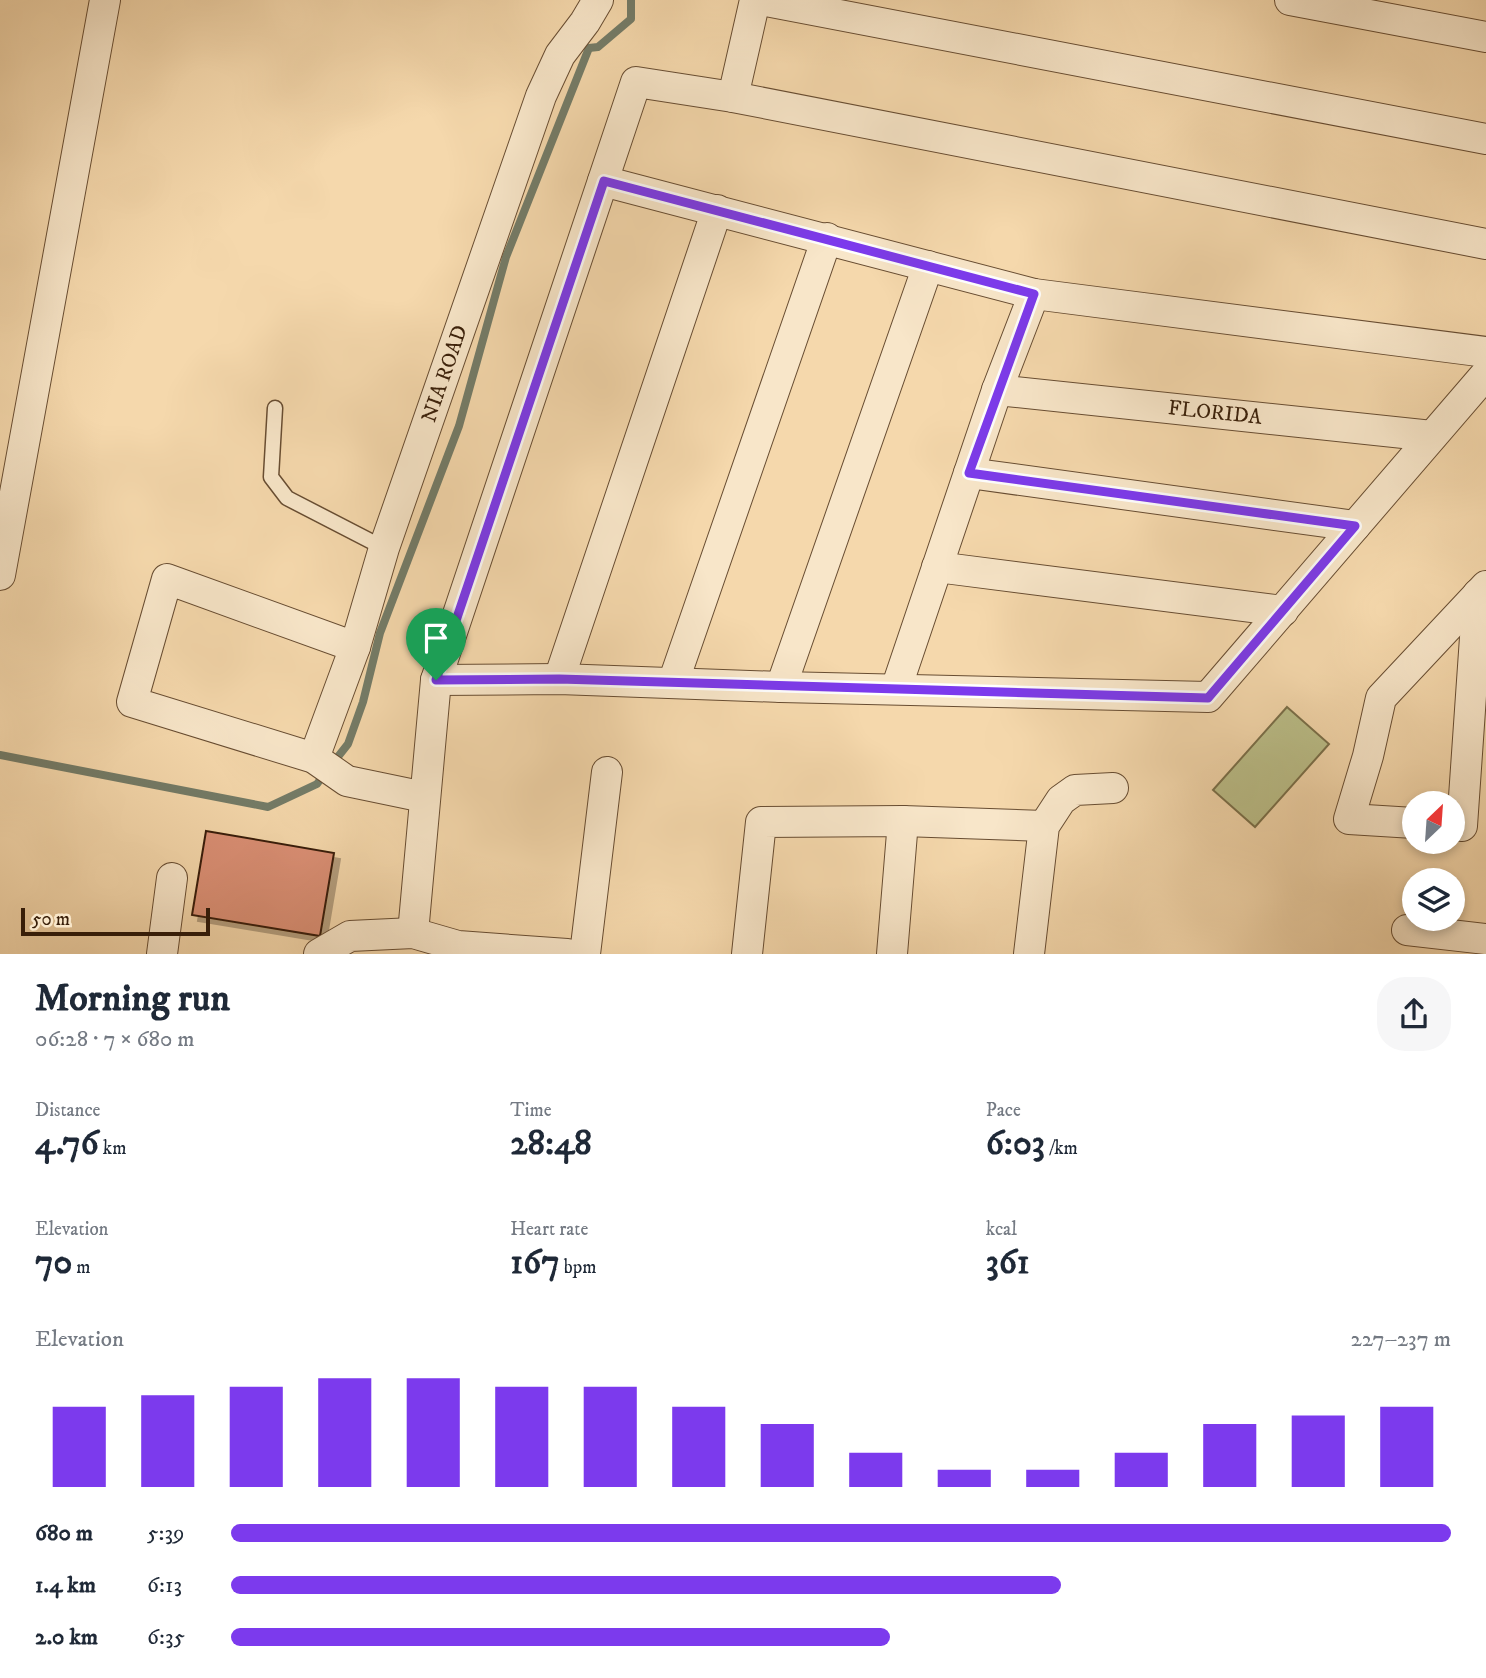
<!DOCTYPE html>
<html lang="en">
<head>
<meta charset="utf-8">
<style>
	:root { --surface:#fff; --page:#f6f6f7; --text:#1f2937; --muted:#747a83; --accent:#7c3aed }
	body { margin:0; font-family:"IM FELL DW Pica",serif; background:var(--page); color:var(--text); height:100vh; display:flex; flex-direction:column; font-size:26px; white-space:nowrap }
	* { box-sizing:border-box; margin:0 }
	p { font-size:23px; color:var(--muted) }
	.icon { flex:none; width:38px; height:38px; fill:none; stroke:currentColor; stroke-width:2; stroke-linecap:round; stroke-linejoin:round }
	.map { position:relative; height:954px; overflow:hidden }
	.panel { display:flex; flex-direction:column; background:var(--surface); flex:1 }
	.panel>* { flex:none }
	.needle { width:46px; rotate:25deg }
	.buttons { position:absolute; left:1402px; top:791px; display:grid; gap:14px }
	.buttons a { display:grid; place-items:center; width:63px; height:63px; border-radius:50%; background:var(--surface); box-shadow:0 4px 10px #0003; font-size:35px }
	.scale { position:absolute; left:21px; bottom:18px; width:189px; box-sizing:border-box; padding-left:7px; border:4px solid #391f09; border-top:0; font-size:19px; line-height:24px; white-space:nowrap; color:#391f09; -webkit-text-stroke:5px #f8e6c9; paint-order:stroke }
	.pin { position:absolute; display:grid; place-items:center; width:60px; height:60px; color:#fff; margin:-72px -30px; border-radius:50% 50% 50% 0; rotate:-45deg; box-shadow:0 0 7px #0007 }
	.pin .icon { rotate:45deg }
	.round { display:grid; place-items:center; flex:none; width:74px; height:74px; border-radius:28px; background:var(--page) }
	.overview { display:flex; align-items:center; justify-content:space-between; height:119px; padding:0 35px }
	h1 { font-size:38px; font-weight:800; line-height:52px }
	.stats { display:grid; grid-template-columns:repeat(3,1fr); gap:10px; height:119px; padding:7px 35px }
	.stats div { display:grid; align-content:center }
	.stats b { font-size:35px; font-weight:800 }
	.stats small { font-size:19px; font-weight:400 }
	.stats p { font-size:19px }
	.chart { height:196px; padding:14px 35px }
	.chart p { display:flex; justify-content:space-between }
	.chart svg { width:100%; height:126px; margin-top:7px; stroke:var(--accent); stroke-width:6 }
	ul { padding:0 35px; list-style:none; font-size:23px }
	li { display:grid; grid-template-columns:112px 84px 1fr; align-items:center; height:52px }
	li i { height:18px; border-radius:9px; background:var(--accent) }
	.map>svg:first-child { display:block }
	.green { fill:#bbbf89; stroke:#7a6f49; stroke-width:2 }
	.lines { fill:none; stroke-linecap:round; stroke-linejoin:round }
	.stream { stroke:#747c68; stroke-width:8 }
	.building { fill:#db9076; stroke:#391f09; stroke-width:2; filter:url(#shadow) }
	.lane-casing { stroke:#684d32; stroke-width:17 }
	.street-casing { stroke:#684d32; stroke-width:32 }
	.lane { stroke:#f8e6c9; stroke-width:14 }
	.street { stroke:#f8e6c9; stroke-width:30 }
	.route-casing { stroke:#fff; stroke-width:14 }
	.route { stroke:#7c3aed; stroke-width:9 }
	.labels { text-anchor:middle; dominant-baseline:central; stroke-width:6; stroke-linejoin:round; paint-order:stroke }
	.street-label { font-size:21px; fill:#391f09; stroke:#f8e6c9 }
</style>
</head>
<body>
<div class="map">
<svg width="1486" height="954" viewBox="0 0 1486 954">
	<defs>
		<filter id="shadow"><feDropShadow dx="6" dy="6" stdDeviation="0" flood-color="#0004"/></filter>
	</defs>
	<rect width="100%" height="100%" fill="#f5d8ac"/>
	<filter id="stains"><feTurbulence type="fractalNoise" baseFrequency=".00286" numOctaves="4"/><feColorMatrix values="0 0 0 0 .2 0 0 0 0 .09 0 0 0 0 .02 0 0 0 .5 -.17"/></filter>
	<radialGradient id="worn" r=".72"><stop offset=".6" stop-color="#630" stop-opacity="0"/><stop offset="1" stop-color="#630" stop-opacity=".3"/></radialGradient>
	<polygon class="green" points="1287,707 1329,744 1255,827 1213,790"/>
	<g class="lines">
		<g class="stream">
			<polyline points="0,755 268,807 317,784 325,773"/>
			<polyline points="333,763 348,744 363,702 380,633 459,426 506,257 589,48 598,47 631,19 631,0"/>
		</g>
	</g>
	<polygon class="building" points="206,831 334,853 320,936 192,915"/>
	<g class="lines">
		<g class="lane-casing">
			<polyline id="lane" points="275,408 271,477 287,498 384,548"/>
		</g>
		<g class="street-casing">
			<g id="street">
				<polyline points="761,0 1486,139"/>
				<polyline points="1290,0 1486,37"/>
				<polyline points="733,97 755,0"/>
				<polyline points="603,181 1034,294 1486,352"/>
				<polyline points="997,390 1432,436"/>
				<polyline points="969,473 1355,526"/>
				<polyline points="937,567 1283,611"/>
				<polyline points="0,575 105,0"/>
				<polyline points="355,647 167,579 132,702 314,758 347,781 424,797"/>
				<polyline points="559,679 717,210"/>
				<polyline points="436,680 559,679 781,687 1208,697 1486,374"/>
				<polyline points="673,683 827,238"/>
				<polyline points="781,687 928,266"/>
				<polyline points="896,689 997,390 1034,294"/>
				<polyline points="314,758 355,647 384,548 541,96 560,55 585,22 598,0"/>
				<polyline points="1414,823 1349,819 1368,756 1381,698 1486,586"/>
				<polyline points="1462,826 1478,594"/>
				<polyline points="1407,930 1486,939"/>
				<polyline points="413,933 436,680 636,82 733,97 1486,244"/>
				<polyline points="162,954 172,878"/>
				<polyline points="319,954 350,936 413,933 458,946 567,954"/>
				<polyline points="585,954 607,772"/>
				<polyline points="747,954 761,822 903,821 1044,826"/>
				<polyline points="892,954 903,821"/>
				<polyline points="1029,954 1044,826 1061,800 1075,790 1113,788"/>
			</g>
		</g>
		<use href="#lane" class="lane"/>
		<use href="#street" class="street"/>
	</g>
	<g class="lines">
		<g class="route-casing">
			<polygon id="route" points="604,181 1034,294 969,473 1355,526 1208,698 559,679 436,680"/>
		</g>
		<use href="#route" class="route"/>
	</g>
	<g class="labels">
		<g class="street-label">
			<text transform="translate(445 374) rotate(-71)">NIA ROAD</text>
			<text transform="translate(1215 413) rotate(6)">FLORIDA</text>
		</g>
	</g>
	<rect width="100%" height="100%" filter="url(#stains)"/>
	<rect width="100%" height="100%" fill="url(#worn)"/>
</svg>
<div class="buttons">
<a><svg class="needle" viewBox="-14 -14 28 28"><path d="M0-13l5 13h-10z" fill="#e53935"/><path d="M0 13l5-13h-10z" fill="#747a83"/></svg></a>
<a><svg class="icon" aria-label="layers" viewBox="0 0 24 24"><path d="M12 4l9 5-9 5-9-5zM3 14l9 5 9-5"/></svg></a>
</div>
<div class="scale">50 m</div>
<div class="pin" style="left:436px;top:680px;background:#1e9e55"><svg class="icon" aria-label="arrive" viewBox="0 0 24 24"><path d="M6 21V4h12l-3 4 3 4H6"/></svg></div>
</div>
<section class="panel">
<div class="overview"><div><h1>Morning run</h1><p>06:28 · 7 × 680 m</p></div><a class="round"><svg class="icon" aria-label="share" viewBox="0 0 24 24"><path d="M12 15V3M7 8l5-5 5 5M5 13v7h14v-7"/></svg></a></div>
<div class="stats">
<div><p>Distance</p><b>4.76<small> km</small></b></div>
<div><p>Time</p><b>28:48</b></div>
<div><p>Pace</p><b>6:03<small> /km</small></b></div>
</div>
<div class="stats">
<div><p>Elevation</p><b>70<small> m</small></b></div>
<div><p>Heart rate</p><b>167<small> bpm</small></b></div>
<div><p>kcal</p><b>361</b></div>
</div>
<div class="chart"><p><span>Elevation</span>227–237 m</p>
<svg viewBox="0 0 160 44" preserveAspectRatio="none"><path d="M5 44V16M15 44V12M25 44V9M35 44V6M45 44V6M55 44V9M65 44V9M75 44V16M85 44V22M95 44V32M105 44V38M115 44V38M125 44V32M135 44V22M145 44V19M155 44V16"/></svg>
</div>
<ul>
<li><b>680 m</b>5:39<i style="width:100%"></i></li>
<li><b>1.4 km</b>6:13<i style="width:68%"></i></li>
<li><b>2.0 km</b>6:35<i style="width:54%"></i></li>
</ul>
</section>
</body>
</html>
